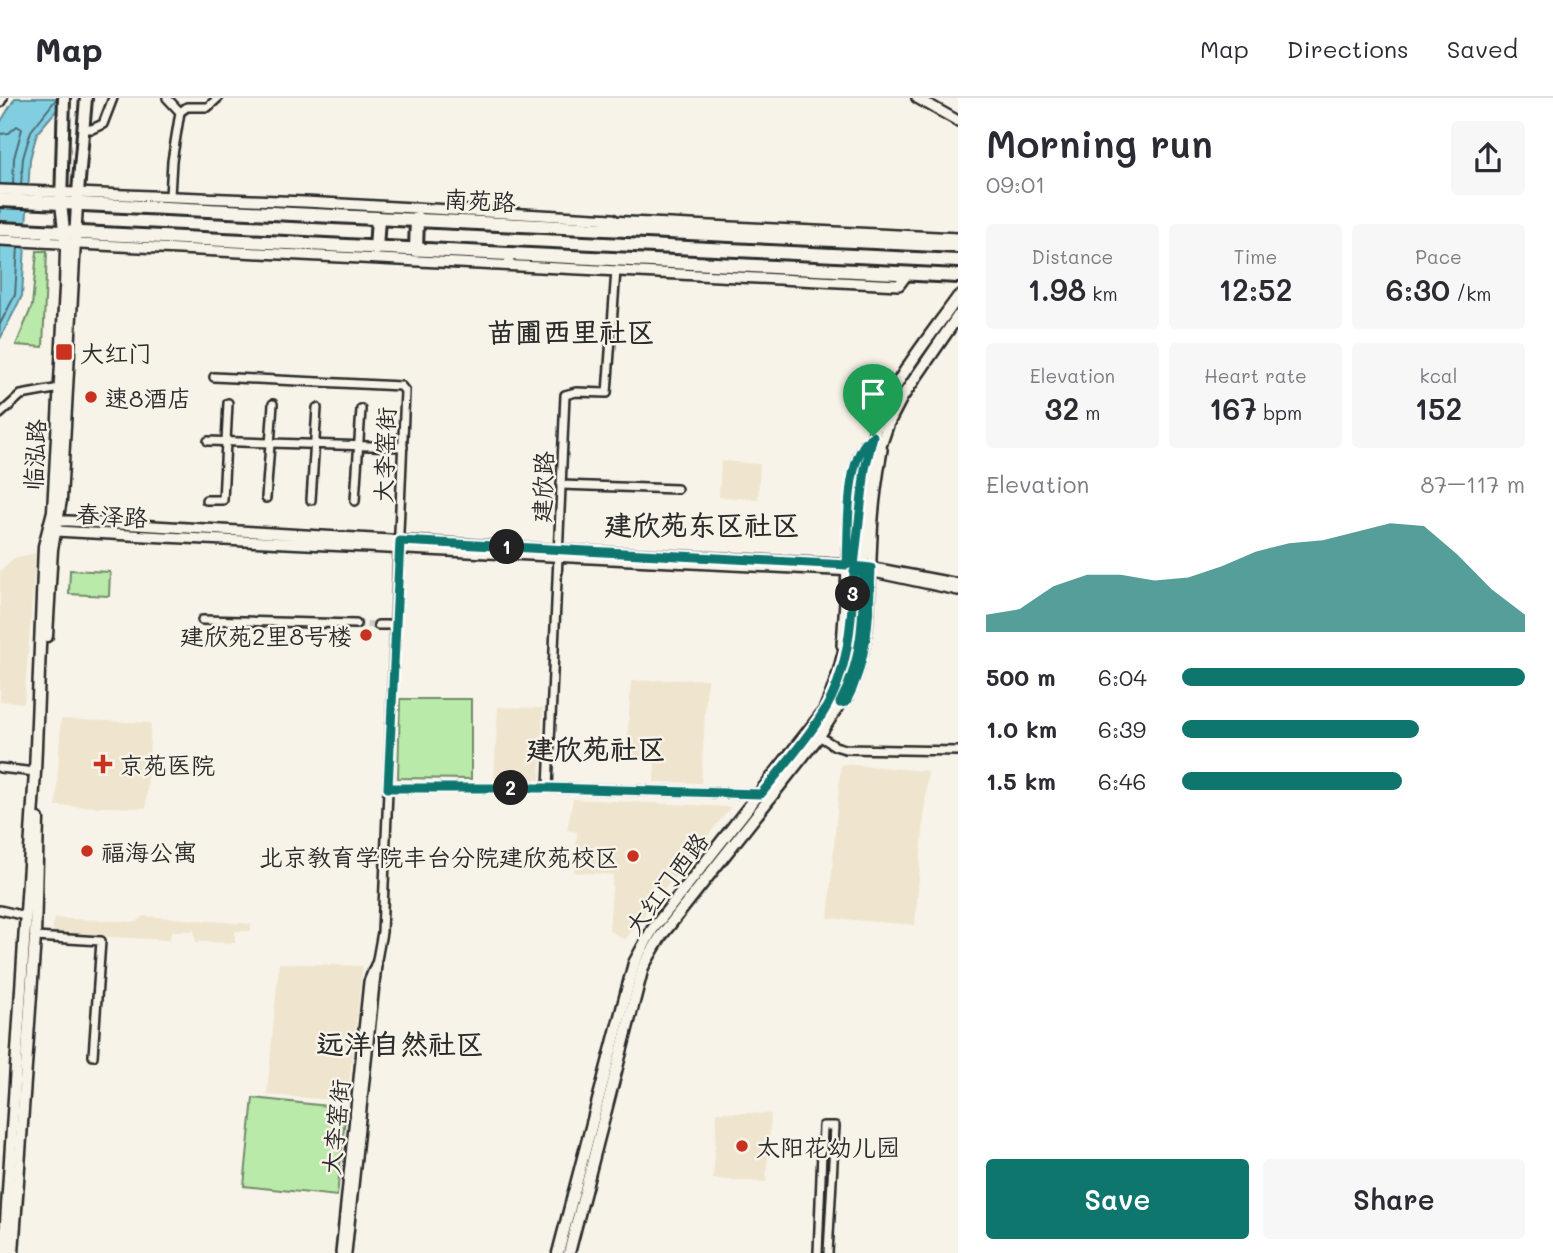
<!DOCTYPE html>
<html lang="en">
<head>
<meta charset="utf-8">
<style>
	:root { --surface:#fff; --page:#f7f7f7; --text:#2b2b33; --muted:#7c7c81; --line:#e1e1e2; --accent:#0f766e }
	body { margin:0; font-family:Mali,"LXGW WenKai TC",sans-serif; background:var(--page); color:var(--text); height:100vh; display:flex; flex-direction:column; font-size:26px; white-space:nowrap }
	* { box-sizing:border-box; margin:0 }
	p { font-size:23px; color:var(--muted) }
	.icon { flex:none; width:38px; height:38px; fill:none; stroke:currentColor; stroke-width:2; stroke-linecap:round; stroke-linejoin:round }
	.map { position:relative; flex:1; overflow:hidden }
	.sheet { display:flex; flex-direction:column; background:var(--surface); width:595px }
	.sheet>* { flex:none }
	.pin { position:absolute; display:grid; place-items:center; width:60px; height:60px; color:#fff; margin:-72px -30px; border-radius:50% 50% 50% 0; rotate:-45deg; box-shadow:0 0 7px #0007 }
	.pin .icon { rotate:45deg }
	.km { position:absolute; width:35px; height:35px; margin:-18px; border-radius:50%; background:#222; color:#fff; font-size:19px; line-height:35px; text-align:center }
	.round { display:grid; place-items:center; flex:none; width:74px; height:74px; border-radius:7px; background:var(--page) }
	.overview { display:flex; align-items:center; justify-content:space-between; height:119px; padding:0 28px }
	h1 { font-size:38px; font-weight:600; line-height:52px }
	.figures { display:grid; grid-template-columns:repeat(3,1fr); gap:10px; height:119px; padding:7px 28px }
	.figures div { display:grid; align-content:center; border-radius:7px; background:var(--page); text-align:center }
	.figures b { font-size:30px; font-weight:600 }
	.figures small { font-size:19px; font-weight:400 }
	.figures p { font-size:19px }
	.chart { height:196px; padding:14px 28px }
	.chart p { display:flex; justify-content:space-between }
	.chart svg { width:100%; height:126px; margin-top:7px; fill:var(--accent); opacity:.7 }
	.button { display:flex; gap:14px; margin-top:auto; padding:14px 28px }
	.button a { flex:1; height:80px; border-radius:7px; background:var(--accent); color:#fff; font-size:28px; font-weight:600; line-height:80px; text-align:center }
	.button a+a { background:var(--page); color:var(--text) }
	ul { padding:0 28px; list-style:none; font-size:23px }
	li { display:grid; grid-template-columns:112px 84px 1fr; align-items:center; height:52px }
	li i { height:18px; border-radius:9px; background:var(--accent) }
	header { display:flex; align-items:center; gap:42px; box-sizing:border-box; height:98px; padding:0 35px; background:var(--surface); border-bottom:2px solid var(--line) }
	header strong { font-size:33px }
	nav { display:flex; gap:38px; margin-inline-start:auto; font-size:24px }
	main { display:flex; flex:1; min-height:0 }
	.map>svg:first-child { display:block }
	.built { fill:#efe5ce }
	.green { fill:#baeaa9; stroke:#728a6a; stroke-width:2 }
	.water { fill:#81cee0; stroke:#5f8d98; stroke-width:2 }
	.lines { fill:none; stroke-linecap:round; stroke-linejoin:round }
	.shore { stroke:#4d6c73; stroke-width:2 }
	.minor-tunnel { stroke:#cecbc2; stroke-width:7; stroke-dasharray:7 3.5; stroke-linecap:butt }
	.minor-casing { stroke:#2b2b2b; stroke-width:12 }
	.tertiary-casing { stroke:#2b2b2b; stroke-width:14 }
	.secondary-casing { stroke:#2b2b2b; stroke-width:15 }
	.primary-casing { stroke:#2b2b2b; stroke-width:16 }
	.trunk-casing { stroke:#2b2b2b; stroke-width:18 }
	.minor { stroke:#f7f3e8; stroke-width:7 }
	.tertiary { stroke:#f7f3e8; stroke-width:9 }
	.secondary { stroke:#f7f3e8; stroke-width:10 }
	.primary { stroke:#f7f3e8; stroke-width:10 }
	.trunk { stroke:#f7f3e8; stroke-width:12 }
	.route-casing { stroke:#fff; stroke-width:14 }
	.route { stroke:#0f766e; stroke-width:9 }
	.poi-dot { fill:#c8321e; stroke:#f7f3e8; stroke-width:2.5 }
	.labels { text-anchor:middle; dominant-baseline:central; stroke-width:5; stroke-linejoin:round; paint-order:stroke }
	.street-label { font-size:24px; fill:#2b2b2b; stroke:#f7f3e8 }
	.poi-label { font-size:24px; fill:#2b2b2b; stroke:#f7f3e8; text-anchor:start }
	.quarter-label { font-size:28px; font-weight:bold; fill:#2b2b2b; stroke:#f7f3e8 }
</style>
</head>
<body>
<header>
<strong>Map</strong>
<nav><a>Map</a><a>Directions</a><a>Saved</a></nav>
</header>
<main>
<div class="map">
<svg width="958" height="1155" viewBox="0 0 958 1155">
	<rect width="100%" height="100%" fill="#f7f3e8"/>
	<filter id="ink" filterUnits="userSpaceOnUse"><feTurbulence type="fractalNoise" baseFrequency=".0143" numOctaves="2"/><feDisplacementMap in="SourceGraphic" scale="14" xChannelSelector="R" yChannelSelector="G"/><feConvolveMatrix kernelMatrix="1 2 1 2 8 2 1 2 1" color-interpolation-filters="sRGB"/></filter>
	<g filter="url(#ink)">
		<g class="built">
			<polygon points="721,363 760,366 758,401 719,399"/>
			<polygon points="36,455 24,605 0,603 0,473 14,460"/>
			<polygon points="707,581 701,685 654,684 655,662 626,661 631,583"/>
			<polygon points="498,609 543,610 540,682 494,680"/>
			<polygon points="61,621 151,625 146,710 56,708"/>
			<polygon points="841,666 928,673 915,827 828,820"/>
			<polygon points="573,701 731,709 663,793 653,787 644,800 652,806 625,842 609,832 613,777 574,774 577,734 567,732"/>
			<polygon points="143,818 251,826 251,833 235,833 235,845 196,844 194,833 171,833 170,842 52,836 54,820 137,824"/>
			<polygon points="279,865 363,868 347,1003 267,997"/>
			<polygon points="717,1014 771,1016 766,1084 713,1081"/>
		</g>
		<g class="green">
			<polygon points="37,153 47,153 43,249 16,247 32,208"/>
			<polygon points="70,472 110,474 109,498 69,496"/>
			<polygon points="400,601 471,601 471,681 398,680"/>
			<polygon points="253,1000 346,1010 337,1098 244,1088"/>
		</g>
		<polygon class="water" points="15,0 67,0 37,35 30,61 22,198 0,241 0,25"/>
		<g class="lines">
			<g class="shore">
				<polyline points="0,36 9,35 17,28 22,31 14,60 13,86"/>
				<polyline points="21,87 23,60 31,33 57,0"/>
				<polyline points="0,226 15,197 18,149"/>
			</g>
			<polyline class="minor-tunnel" points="356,526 378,527"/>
			<g class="minor-casing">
				<g id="minor">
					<polyline points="167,0 180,14 172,63 170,98"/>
					<polyline points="0,5 3,0"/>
					<polyline points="180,14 187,9 208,9 218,0"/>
					<polyline points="84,31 92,31 103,26 113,0"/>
					<polyline points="214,279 401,288 405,293 382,834 376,867"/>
					<polyline points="0,316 21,297 60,290"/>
					<polyline points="208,343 403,349"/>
					<polyline points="561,387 677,391"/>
					<polyline points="266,400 273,306"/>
					<polyline points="206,402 223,402 228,305"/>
					<polyline points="311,402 317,310"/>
					<polyline points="355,403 361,311"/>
					<polyline points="202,522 356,526"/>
					<polyline points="378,527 395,527"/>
					<path d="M841,547L852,385C855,368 857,349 873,339"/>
					<path d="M842,605L846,604C873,553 870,494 873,438C874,409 878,381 883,352"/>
					<polyline points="819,638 835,648 845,651 958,653"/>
					<polyline points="0,670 35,674"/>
					<polyline points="388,690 548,690 760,696"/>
					<polyline points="548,690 565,297 576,294 607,295 616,172"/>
					<polyline points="0,812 25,818"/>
					<polyline points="35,839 101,843 93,958"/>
					<polyline points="818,1155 823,1028 835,1028 828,1155"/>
				</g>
			</g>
			<g class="tertiary-casing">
				<g id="tertiary">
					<polyline points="917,0 958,23"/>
					<polyline points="0,92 305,104 613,121"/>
					<polyline points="609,123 958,140"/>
					<polyline points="0,142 899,187 908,175"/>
					<polyline points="958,486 863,468 835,466 558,452 69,423 58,423 49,426 56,433 165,439 874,474 958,492"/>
					<polyline points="341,1155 369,884 376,867 346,1155"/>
				</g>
			</g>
			<g class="secondary-casing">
				<g id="secondary">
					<polyline points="47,538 52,451 61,402 77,106"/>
					<polyline points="4,1155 35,674 44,448 53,413 65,190 66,151 61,105"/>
					<polyline points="13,1155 35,839 38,721"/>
					<path d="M558,1155L634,865L652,832L824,613C865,525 847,436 871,346C885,291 926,244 958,199"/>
					<polyline points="569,1155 643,869 661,838 819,638 843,600 861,545 864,517 863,468 874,367 888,326 901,301 958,218"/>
				</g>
			</g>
			<g class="primary-casing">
				<g id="primary">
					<polyline points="61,105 64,0"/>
					<polyline points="77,106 86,0"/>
				</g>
			</g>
			<g class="trunk-casing">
				<g id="trunk">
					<polyline points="0,102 958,148"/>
					<polyline points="0,131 958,178"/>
					<polyline points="376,151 378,120"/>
					<polyline points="416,152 417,120"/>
				</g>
			</g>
			<use href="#minor" class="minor"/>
			<use href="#tertiary" class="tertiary"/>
			<use href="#secondary" class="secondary"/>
			<use href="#primary" class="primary"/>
			<use href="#trunk" class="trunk"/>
		</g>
	</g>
	<g class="lines" filter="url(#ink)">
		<g class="route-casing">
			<path id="route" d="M873,338L865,371L854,468L871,470C869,517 868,562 846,604L840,605C862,564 864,520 863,474H854C852,521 849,574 823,615C805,644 782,670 761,696L548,690H388L400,443L847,467C849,434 844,357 873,338Z"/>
		</g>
		<use href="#route" class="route"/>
	</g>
	<g class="poi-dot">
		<rect x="55" y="245" width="18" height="18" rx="3.5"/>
		<circle cx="91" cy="299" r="7"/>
		<circle cx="366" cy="537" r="7"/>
		<path d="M99.5 655.5h7v7h7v7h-7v7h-7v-7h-7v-7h7z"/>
		<circle cx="87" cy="753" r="7"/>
		<circle cx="633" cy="758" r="7"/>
		<circle cx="742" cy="1048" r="7"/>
	</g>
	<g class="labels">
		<g class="street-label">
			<text transform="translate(480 102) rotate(3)">南苑路</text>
			<text transform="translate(34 357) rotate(-87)">临泓路</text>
			<text transform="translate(384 357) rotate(-88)">大李窑街</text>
			<text transform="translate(542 389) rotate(-88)">建欣路</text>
			<text transform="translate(112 417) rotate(4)">春泽路</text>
			<text transform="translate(666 785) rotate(-53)">大红门西路</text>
			<text transform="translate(335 1029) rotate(-84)">大李窑街</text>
		</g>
		<g class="poi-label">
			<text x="80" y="254">大红门</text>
			<text x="105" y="299">速8酒店</text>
			<text x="352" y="537" text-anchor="end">建欣苑2里8号楼</text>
			<text x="119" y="666">京苑医院</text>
			<text x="101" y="753">福海公寓</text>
			<text x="619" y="758" text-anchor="end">北京教育学院丰台分院建欣苑校区</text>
			<text x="756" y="1048">太阳花幼儿园</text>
		</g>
		<g class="quarter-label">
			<text x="571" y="233">苗圃西里社区</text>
			<text x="702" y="426">建欣苑东区社区</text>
			<text x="596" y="650">建欣苑社区</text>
			<text x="400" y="945">远洋自然社区</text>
		</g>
	</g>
</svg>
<div class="pin" style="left:873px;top:338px;background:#1e9e55"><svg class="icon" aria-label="arrive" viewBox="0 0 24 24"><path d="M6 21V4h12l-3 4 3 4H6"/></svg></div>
<b class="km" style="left:507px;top:449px">1</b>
<b class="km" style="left:511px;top:690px">2</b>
<b class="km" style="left:853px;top:496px">3</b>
</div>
<section class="sheet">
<div class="overview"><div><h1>Morning run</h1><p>09:01</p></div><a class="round"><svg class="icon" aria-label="share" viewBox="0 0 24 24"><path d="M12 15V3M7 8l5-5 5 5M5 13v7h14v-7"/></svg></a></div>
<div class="figures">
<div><p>Distance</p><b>1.98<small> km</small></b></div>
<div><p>Time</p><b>12:52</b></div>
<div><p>Pace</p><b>6:30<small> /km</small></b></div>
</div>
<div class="figures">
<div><p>Elevation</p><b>32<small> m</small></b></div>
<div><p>Heart rate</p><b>167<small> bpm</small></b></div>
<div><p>kcal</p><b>152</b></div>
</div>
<div class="chart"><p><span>Elevation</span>87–117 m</p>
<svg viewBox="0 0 160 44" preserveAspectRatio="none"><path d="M0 44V38L10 36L20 28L30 24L40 24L50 26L60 25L70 21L80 16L90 13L100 12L110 9L120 6L130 7L140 17L150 29L160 38V44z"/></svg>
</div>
<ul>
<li><b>500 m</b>6:04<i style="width:100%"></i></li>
<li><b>1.0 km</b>6:39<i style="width:69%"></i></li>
<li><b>1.5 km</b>6:46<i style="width:64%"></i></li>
</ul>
<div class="button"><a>Save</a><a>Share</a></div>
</section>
</main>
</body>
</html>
